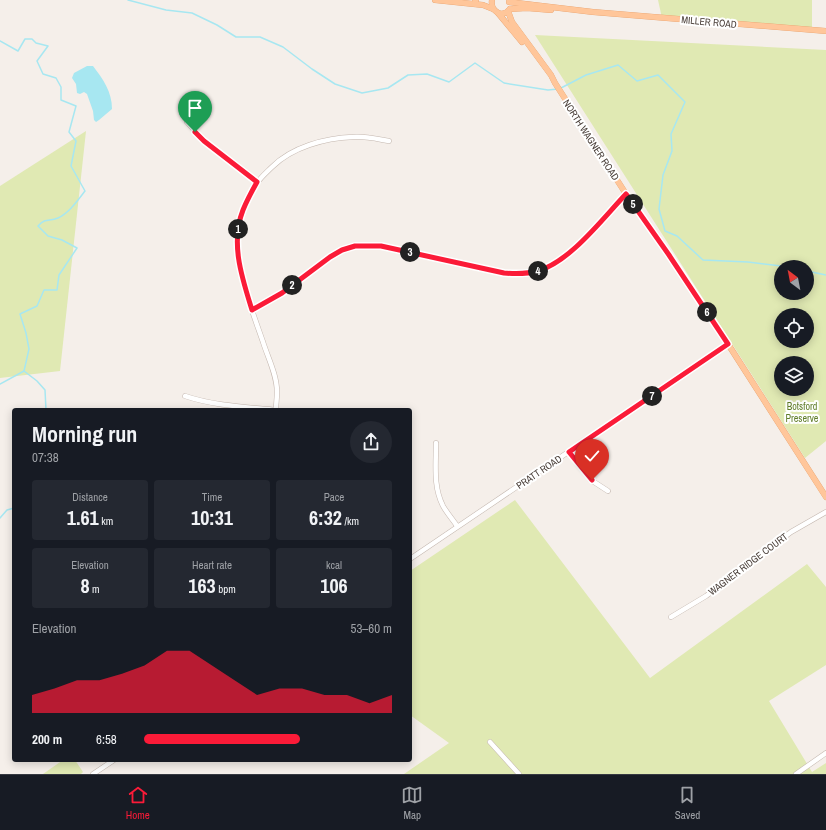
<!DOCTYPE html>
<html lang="en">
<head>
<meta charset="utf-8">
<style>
	:root { --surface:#171b24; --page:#242831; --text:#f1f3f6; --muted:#9ea1a6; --line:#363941; --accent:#fb1b38 }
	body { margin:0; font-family:"Archivo Narrow",sans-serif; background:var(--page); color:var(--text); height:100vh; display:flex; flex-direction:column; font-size:15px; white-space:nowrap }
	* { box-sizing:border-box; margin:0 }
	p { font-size:13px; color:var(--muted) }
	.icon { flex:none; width:22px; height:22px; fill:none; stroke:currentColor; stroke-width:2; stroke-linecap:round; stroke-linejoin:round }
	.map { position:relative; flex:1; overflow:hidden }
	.side { position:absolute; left:12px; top:408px; width:400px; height:354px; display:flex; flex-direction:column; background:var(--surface); border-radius:4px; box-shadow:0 2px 10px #0003 }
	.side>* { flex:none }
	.needle { width:26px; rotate:328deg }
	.tools { position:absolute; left:774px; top:260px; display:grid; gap:8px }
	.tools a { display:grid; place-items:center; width:40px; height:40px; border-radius:50%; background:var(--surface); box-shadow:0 2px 10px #0003; font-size:20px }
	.pin { position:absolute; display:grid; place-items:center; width:34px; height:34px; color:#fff; margin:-41px -17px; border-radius:50% 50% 50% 0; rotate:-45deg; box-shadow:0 0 4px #0007 }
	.pin .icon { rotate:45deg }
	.km { position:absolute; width:20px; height:20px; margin:-10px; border-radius:50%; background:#222; color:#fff; font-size:11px; line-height:20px; text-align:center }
	.round { display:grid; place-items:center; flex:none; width:42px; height:42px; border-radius:21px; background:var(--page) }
	.headline { display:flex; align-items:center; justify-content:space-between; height:68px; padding:0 20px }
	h1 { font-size:22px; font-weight:800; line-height:30px }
	.figures { display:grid; grid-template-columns:repeat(3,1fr); gap:6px; height:68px; padding:4px 20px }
	.figures div { display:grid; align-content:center; border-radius:4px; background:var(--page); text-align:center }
	.figures b { font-size:20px; font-weight:800 }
	.figures small { font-size:11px; font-weight:400 }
	.figures p { font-size:11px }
	.chart { height:112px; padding:8px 20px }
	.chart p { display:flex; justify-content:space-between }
	.chart svg { width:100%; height:72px; margin-top:4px; fill:var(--accent); opacity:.7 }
	ul { padding:0 20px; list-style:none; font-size:13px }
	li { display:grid; grid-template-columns:64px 48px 1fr; align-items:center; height:30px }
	li i { height:10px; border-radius:5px; background:var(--accent) }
	.dock { display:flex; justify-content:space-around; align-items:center; height:56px; border-top:1px solid var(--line); background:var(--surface); font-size:11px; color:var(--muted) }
	.dock a { display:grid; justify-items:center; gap:2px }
	.dock .active { color:var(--accent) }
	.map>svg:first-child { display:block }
	.green { fill:#e0e9b3; fill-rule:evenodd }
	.water { fill:#a7e7f1 }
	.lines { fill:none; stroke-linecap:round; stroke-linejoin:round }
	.stream { stroke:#a7e7f1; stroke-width:1.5 }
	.minor-casing { stroke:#c4b7af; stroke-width:5.5 }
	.major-casing { stroke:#e59d68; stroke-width:6 }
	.minor { stroke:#fff; stroke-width:4.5 }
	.major { stroke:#ffc69a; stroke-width:5.5 }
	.route-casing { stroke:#fff; stroke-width:8 }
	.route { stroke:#fb1b38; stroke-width:5 }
	.labels { text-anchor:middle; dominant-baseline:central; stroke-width:4; stroke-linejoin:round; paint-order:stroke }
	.street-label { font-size:10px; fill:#493e38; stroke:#fff }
	.park-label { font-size:10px; fill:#607d2a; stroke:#fff }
</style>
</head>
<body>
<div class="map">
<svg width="826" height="774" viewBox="0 0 826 774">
	<rect width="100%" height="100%" fill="#f5efea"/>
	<g class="green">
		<polygon points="658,0 812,0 812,30 662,18"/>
		<path d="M535,35L826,50V441L805,458ZM781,267H807V293H781ZM781,315H807V341H781ZM781,363H807V389H781Z"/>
		<polygon points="86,131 60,371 0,378 0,186"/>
		<polygon points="515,500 650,678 807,564 826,587 826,665 769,701 812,772 826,763 826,774 404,774 449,743 410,715 410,571"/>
		<polygon points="63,760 75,760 83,772 81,774 43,774"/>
	</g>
	<path class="water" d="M87,66H93C103,79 112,92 112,109L99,120L96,122L94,120L93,111L87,94L84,92L80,94L77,93L76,84L72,78L74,73Z"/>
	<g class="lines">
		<g class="stream">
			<polyline points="128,0 166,10 192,13 217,25 236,37 260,37 283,47 312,69 335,84 362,93 388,88 408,75 427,74 449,82 475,63 504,83 548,90 558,89"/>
			<path d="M0,41L18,51L25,39H32L36,43L48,46L37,61L43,74L56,78L61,87V100L76,106L69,132L76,141L71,166L85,191C78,200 69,213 58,218C49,222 46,217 38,226L48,236L62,240L77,248L59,275L57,290H44L37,306L20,314L26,333L29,349L24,371"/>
			<polyline points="561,88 586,75 618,65 637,81 658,75 685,102 671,134 672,151 663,175 659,209 665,231 677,236 703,260 748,262 790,267"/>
			<polyline points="807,271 826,275"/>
			<polyline points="24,371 37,381 45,390 46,410"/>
			<polyline points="0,384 24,371"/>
			<polyline points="0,518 7,510 14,508"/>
		</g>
		<g class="minor-casing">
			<g id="minor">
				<polyline points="187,122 204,141 257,182"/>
				<path d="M252,310L282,293L330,257L342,250L355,246H381L504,273C516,274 527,274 538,271C571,261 603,218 626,194"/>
				<path d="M185,396C215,406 245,407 276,410"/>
				<path d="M276,410C276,404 277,398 277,392C277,375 268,358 263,342C245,290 220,233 257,183C261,177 267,172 272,167C292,147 325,138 353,137C365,136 377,139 389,141"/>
				<path d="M436,443C436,465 433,486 443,506C447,513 453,520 457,526"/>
				<polyline points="569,452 591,480 608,491"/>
				<polyline points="410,559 728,344"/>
				<polyline points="671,617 706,596 791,532 826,512"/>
				<polyline points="490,742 519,774"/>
				<polyline points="93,774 114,760"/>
				<polyline points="796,774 826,753"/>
			</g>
		</g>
		<g class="major-casing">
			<g id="major">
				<polyline points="435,0 483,5 493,9"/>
				<polyline points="475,0 476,0"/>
				<path d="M492,0C490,11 502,19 510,9"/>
				<polyline points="509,2 593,12 826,31"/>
				<polyline points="510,9 527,8 551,10"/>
				<polyline points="508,11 512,22 551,75 555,83 626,194 669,255 728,344 826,497"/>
				<polyline points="498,13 522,42"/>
			</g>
		</g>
		<use href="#minor" class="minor"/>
		<use href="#major" class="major"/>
	</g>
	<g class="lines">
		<g class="route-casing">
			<path id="route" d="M195,132L204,141L257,182C252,191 247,200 243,210C230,243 242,278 252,310L282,293L330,257L342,250L355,246H381L504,273C516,274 527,274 538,271C571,261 603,218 626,194L669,255L728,344L569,452L592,480"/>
		</g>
		<use href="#route" class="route"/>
	</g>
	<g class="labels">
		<g class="street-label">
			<text transform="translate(709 22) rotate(5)">MILLER ROAD</text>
			<text transform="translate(591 140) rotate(57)">NORTH WAGNER ROAD</text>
			<text transform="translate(539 472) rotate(-34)">PRATT ROAD</text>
			<text transform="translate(748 564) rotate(-37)">WAGNER RIDGE COURT</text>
		</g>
		<g class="park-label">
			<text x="802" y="406">Botsford<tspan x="802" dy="12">Preserve</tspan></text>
		</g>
	</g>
</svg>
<div class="tools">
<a><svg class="needle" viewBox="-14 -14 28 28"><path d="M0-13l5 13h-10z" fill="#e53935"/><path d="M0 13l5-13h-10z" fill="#9ea1a6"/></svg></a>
<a><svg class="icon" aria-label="locate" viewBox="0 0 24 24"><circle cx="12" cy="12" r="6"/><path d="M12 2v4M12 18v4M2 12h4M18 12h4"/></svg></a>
<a><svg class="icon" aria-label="layers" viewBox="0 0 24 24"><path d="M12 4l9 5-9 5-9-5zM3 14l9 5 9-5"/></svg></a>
</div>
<div class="pin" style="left:195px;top:132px;background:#1e9e55"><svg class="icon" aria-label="arrive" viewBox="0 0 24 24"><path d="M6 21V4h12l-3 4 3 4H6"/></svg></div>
<div class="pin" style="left:592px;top:480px;background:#d93025"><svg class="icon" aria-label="check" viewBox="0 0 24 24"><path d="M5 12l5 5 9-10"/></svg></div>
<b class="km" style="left:238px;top:229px">1</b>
<b class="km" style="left:292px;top:285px">2</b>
<b class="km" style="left:410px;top:252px">3</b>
<b class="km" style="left:538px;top:271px">4</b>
<b class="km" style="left:633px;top:204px">5</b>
<b class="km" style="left:707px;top:312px">6</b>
<b class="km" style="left:652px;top:396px">7</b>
<section class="side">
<div class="headline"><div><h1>Morning run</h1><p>07:38</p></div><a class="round"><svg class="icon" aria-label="share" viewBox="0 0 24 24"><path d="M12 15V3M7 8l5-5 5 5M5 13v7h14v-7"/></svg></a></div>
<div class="figures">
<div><p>Distance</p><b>1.61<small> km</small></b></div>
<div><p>Time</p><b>10:31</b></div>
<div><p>Pace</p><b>6:32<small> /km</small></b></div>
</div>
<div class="figures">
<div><p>Elevation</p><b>8<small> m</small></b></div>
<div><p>Heart rate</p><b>163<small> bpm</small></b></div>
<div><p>kcal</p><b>106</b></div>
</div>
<div class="chart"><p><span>Elevation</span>53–60 m</p>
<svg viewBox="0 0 160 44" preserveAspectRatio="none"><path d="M0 44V33L10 29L20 24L30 24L40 20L50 15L60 6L70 6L80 15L90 24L100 33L110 29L120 29L130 33L140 33L150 38L160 33V44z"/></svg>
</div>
<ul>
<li><b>200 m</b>6:58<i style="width:63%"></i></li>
</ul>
</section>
</div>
<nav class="dock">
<a class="active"><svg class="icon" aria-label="home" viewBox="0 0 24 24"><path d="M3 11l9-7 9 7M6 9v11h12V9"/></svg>Home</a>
<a><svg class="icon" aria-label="map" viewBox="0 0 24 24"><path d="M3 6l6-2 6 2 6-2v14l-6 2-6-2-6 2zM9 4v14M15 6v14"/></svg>Map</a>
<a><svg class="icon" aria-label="saved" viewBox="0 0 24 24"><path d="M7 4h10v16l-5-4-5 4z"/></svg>Saved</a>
</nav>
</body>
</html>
